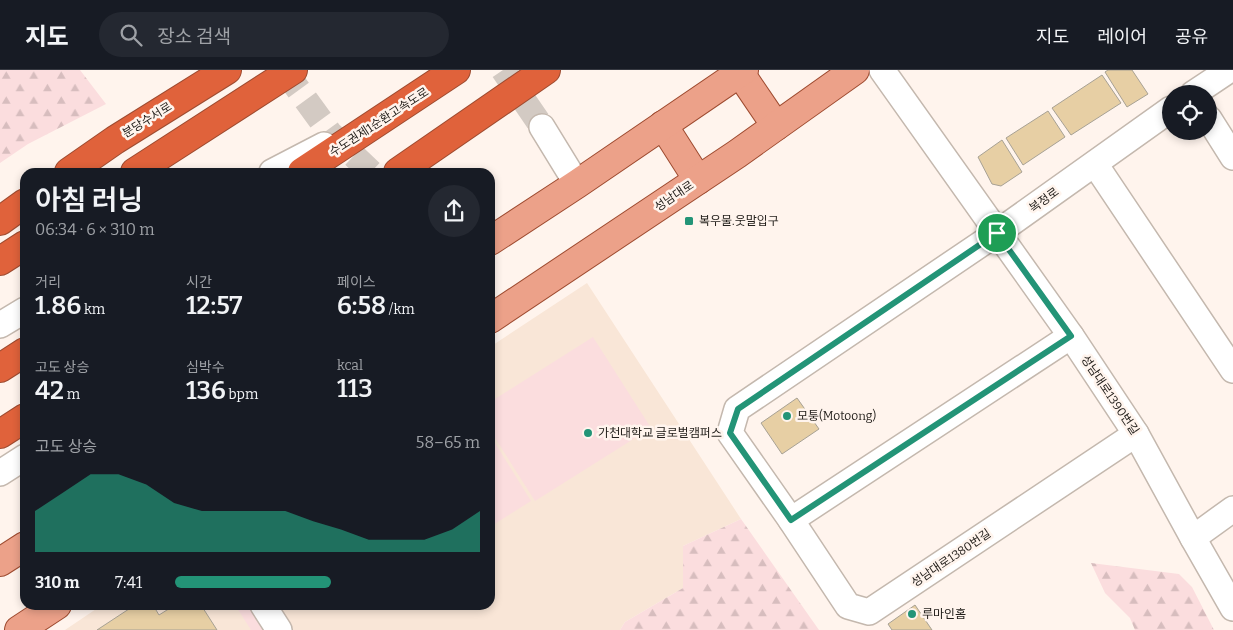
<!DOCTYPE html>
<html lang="ko">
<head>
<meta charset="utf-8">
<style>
	:root { --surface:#171b24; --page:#242831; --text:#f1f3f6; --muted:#9ea1a6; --line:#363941; --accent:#239477 }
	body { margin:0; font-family:Bitter,"Noto Sans KR",serif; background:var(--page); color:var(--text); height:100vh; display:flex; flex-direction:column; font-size:19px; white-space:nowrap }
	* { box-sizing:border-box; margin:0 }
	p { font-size:16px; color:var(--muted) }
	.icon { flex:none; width:28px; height:28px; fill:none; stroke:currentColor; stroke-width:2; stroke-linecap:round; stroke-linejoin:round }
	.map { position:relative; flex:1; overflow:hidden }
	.sheet { position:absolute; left:20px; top:98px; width:475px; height:442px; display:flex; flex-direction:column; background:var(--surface); border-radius:15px; box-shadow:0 2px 8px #0003 }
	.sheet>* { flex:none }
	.buttons { position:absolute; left:1162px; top:15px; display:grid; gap:10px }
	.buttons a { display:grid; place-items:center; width:55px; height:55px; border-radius:50%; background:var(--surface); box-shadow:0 2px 8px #0003; font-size:25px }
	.pin { position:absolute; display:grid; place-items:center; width:42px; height:42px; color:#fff; margin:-21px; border:2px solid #fff; border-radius:50%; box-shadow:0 1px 5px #0007 }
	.round { display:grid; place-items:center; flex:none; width:52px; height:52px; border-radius:26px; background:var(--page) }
	.overview { display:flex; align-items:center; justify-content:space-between; height:85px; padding:0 15px }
	h1 { font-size:28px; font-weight:600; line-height:38px }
	.figures { display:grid; grid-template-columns:repeat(3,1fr); gap:8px; height:85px; padding:5px 15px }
	.figures div { display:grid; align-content:center }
	.figures b { font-size:25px; font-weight:600 }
	.figures small { font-size:14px; font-weight:400 }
	.figures p { font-size:14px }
	.chart { height:140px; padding:10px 15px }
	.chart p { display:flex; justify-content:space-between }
	.chart svg { width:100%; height:90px; margin-top:5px; fill:var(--accent); opacity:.7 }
	ul { padding:0 15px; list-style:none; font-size:16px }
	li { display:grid; grid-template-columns:80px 60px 1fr; align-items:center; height:38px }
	li i { height:12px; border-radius:6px; background:var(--accent) }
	header { display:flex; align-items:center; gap:30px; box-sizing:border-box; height:70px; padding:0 25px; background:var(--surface); border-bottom:1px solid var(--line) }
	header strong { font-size:24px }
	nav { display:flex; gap:28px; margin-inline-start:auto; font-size:18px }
	.search { width:350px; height:45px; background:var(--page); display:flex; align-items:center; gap:12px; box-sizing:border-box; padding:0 18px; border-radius:28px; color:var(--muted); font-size:19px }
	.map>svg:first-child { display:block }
	.built { fill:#f9e6d7 }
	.grass { fill:#fbddde }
	.forest { fill:url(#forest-firs) }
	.building { fill:#e7cfa4; stroke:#a7a194 }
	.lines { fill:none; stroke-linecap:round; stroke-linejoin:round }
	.minor-tunnel { stroke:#d3cac3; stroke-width:25; stroke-dasharray:25 12; stroke-linecap:butt }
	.minor-casing { stroke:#c4b8ae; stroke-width:28 }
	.major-casing { stroke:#9e4b30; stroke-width:30 }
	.highway-casing { stroke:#9e4b30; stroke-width:30 }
	.minor { stroke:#fff; stroke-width:25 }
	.major { stroke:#eca189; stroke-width:28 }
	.highway { stroke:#e0623b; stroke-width:28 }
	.route-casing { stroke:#fff; stroke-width:10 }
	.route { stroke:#239477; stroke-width:6 }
	.poi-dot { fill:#239477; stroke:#fff4ed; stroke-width:2 }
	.labels { text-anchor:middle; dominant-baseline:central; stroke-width:5; stroke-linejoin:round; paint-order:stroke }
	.street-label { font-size:12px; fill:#24201c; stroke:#fff4ed }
	.poi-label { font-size:12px; fill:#24201c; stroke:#fff4ed; text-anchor:start }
</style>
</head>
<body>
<header>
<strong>지도</strong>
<div class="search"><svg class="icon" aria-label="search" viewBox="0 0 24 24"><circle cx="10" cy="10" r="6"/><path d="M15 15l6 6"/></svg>장소 검색</div>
<nav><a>지도</a><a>레이어</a><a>공유</a></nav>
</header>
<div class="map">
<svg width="1233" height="560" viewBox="0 0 1233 560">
	<defs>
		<pattern id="forest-firs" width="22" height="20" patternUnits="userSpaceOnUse" patternTransform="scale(1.25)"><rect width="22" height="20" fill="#fbddde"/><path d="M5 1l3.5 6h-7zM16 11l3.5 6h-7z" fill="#d7bdbe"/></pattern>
	</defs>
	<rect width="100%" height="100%" fill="#fff4ed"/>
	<polygon class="built" points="587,213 741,449 683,476 683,518 625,552 620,560 65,560 102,535 490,535 490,277"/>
	<g class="grass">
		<polygon points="593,267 651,358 535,431 490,360 490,332"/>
		<polygon points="490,365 531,431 493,455 490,450"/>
		<path d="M241,535C256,535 259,548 267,560H251L237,538Z"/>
	</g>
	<g class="forest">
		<polygon points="0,0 80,0 106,34 28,74 0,93"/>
		<polygon points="741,449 819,560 620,560 625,552 683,518 683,476"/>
		<polygon points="1091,493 1179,504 1192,517 1214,560 1135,560 1130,548 1105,523"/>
	</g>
	<g class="building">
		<polygon points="1108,0 1132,0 1148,24 1127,37 1105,2"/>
		<polygon points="1102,5 1121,33 1071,65 1052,38"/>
		<polygon points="1048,41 1065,67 1023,95 1006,68"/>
		<polygon points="1002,70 1022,102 1001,116 992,114 978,87"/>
		<polygon points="797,328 819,359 782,384 761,353"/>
		<polygon points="135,535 153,535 159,545 175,535 201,535 217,560 97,560"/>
		<polygon points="915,535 932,560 892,560 888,554"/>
	</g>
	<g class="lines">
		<g class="minor-tunnel">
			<polyline points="284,0 330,63 371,102"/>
			<polyline points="503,0 542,57"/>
		</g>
		<g class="minor-casing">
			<g id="minor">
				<polyline points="882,0 1071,266 1136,364 1193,468 1233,538"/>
				<polyline points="1193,24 1229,0"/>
				<polyline points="1209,49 1233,87"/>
				<polyline points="542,57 577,114"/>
				<polyline points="1095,94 1233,300"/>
				<polyline points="272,102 324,75"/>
				<polyline points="0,255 25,240"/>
				<polyline points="1136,364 869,542 848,536 791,450 730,363 737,339 997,163 1171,39"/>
				<polyline points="0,403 25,387"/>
				<polyline points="791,450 1071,266"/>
				<polyline points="1193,468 1233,439"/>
				<polyline points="263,535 279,560"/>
			</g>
		</g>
		<g class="major-casing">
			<g id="major">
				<polyline points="740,3 776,56"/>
				<polyline points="663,55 698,110"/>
				<polyline points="490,171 577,114 744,0"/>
				<polyline points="490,249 737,84 855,0"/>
				<polyline points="0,492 25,476"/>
				<polyline points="19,560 57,535"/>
			</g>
		</g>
		<g class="highway-casing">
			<g id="highway">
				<polyline points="69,102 115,70 227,0"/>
				<polyline points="135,102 293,0"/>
				<polyline points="302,102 456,0"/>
				<polyline points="398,102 546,0"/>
				<polyline points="0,151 25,133"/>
				<polyline points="0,191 25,175"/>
				<polyline points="0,298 25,282"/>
				<polyline points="0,364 25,348"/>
			</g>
		</g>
		<use href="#minor" class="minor"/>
		<use href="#major" class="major"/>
		<use href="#highway" class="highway"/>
	</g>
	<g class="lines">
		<g class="route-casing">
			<polygon id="route" points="997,163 1071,266 791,450 730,363 738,339"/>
		</g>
		<use href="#route" class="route"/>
	</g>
	<g class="poi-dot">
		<rect x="684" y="146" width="10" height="10" rx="2.5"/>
		<circle cx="787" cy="346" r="5"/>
		<circle cx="588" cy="363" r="5"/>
		<circle cx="912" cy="544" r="5"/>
	</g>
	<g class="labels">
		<g class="street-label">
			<text transform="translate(147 50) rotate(-32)">분당수서로</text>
			<text transform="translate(379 52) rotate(-33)">수도권제1순환고속도로</text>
			<text transform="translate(674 126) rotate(-34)">성남대로</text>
			<text transform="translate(1044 130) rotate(-36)">복정로</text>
			<text transform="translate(1110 325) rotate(56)">성남대로1390번길</text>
			<text transform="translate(951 488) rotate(-34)">성남대로1380번길</text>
		</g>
		<g class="poi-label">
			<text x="699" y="151">복우물.웃말입구</text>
			<text x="797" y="346">모퉁(Motoong)</text>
			<text x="598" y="363">가천대학교 글로벌캠퍼스</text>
			<text x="922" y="544">루마인홈</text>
		</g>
	</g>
</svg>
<div class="buttons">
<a><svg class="icon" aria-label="locate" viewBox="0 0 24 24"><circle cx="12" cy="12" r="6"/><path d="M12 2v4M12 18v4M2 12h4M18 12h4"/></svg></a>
</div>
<div class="pin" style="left:997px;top:163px;background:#1e9e55"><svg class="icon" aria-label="arrive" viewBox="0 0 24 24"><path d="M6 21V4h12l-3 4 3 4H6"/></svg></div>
<section class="sheet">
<div class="overview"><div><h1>아침 러닝</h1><p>06:34 · 6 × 310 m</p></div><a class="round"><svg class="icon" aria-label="share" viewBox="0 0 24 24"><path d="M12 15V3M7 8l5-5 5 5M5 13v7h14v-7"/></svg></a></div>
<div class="figures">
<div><p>거리</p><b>1.86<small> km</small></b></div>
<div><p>시간</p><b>12:57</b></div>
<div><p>페이스</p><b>6:58<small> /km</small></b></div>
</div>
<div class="figures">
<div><p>고도 상승</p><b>42<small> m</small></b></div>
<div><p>심박수</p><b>136<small> bpm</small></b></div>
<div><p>kcal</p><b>113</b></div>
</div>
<div class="chart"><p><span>고도 상승</span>58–65 m</p>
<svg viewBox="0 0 160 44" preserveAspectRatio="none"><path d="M0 44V24L10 15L20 6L30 6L40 11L50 20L60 24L70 24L80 24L90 24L100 29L110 33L120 38L130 38L140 38L150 33L160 24V44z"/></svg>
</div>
<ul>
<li><b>310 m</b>7:41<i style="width:51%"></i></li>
</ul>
</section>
</div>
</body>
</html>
